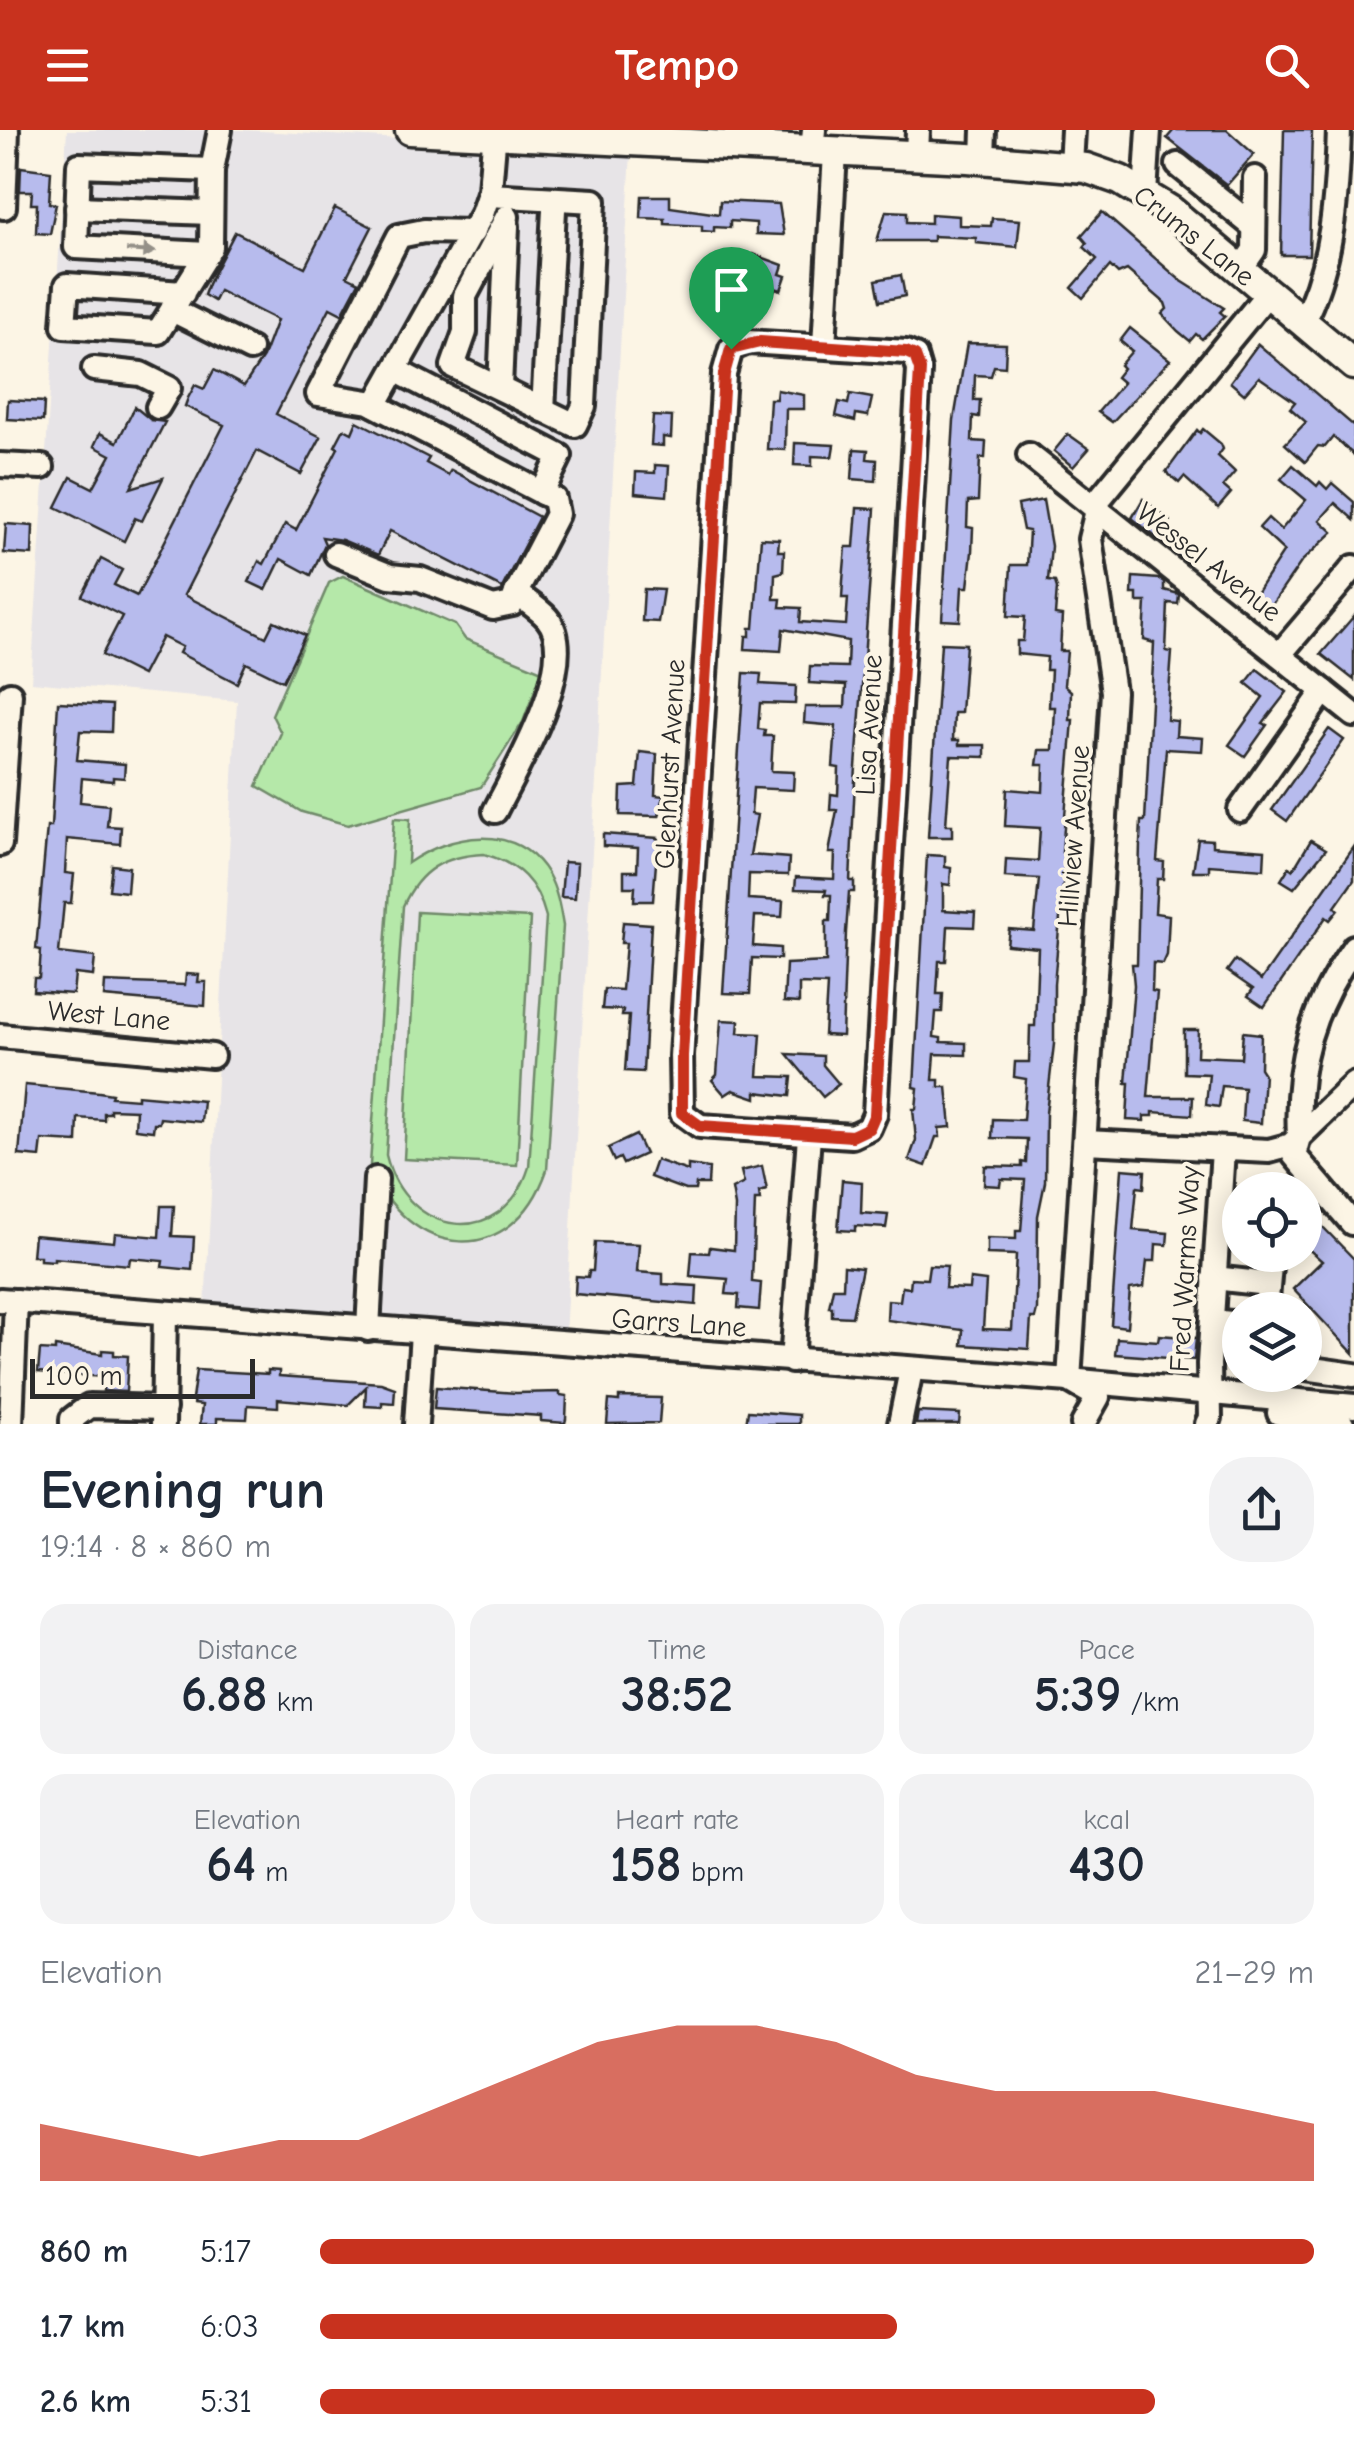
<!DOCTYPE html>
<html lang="en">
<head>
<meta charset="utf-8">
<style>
	:root { --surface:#fff; --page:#f2f2f3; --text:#1f2937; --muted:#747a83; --accent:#c8321e }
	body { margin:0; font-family:"Comic Neue",sans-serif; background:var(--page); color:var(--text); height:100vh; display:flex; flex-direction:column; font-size:38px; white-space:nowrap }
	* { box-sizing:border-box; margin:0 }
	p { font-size:32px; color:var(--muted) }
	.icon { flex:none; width:55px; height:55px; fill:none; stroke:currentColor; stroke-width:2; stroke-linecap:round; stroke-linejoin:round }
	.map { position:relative; height:1294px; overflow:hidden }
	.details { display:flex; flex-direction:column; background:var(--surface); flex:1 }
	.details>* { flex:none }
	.buttons { position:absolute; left:1222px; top:1042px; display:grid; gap:20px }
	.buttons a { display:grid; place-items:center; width:100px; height:100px; border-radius:50%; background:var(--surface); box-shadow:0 5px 25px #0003; font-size:50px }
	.scale { position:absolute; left:30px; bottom:25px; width:225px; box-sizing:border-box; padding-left:10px; border:5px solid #2b2b2b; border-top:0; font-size:28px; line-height:35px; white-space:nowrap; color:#2b2b2b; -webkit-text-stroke:8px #fcf5e5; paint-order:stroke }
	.pin { position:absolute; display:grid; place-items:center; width:85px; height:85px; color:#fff; margin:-102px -42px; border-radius:50% 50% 50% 0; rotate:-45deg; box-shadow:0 0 10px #0007 }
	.pin .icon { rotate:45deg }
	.round { display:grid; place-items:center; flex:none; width:105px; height:105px; border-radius:40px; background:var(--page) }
	.summary { display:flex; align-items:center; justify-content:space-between; height:170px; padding:0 40px }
	h1 { font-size:55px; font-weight:600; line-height:75px }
	.stats { display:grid; grid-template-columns:repeat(3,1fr); gap:15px; height:170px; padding:10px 40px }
	.stats div { display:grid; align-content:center; border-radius:25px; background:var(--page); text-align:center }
	.stats b { font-size:50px; font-weight:600 }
	.stats small { font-size:28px; font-weight:400 }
	.stats p { font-size:28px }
	.chart { height:280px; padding:20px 40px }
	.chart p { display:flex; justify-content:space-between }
	.chart svg { width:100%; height:180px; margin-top:10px; fill:var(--accent); opacity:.7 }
	ul { padding:0 40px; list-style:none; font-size:32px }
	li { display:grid; grid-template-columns:160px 120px 1fr; align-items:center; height:75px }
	li i { height:25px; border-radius:12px; background:var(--accent) }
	header { display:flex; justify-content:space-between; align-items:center; height:130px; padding:0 40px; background:var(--accent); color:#fff; font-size:45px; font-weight:600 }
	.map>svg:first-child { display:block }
	.built { fill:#e7e4e7 }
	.green { fill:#b5e8a9; stroke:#708a6a; stroke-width:2.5; fill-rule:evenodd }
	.building { fill:#b7bbed; stroke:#2b2b2b; stroke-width:2.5 }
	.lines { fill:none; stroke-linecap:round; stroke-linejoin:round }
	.minor-casing { stroke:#2b2b2b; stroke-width:30 }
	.major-casing { stroke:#2b2b2b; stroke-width:35 }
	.minor { stroke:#fcf5e5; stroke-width:22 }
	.major { stroke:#fcf5e5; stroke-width:28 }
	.oneway { fill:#949088 }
	.route-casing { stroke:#fff; stroke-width:20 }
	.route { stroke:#c8321e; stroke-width:12 }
	.labels { text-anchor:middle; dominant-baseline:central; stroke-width:8; stroke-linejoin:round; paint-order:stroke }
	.street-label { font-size:28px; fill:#2b2b2b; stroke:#fcf5e5 }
</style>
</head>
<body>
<header><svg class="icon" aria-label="menu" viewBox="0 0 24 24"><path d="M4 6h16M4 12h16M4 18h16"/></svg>Tempo<svg class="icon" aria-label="search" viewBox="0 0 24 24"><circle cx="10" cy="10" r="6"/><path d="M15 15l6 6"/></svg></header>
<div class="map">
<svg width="1354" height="1294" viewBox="0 0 1354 1294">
	<rect width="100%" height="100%" fill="#fcf5e5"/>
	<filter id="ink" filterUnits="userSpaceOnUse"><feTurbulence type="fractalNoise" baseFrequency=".01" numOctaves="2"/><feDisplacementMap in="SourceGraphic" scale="20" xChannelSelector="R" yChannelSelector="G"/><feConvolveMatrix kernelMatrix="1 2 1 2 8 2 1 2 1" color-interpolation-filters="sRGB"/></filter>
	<g filter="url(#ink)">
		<polygon class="built" points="67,0 242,0 631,22 565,1206 205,1178 237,571 31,552"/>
		<g class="green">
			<polygon points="343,446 455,495 465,509 542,541 523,592 481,657 348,695 302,682 257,656 281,603 272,585 329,453"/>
			<path d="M394,688L410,689L408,733C450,704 516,691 548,744C557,760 560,778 563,796L547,1040C512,1141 408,1131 370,1035ZM484,724C519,734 537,752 546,787L529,1037C503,1121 406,1108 386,1025L403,776C420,739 444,726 484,724Z"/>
			<polygon points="417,782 530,788 517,1035 404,1029"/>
		</g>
		<g class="building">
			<polygon points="1174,0 1227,0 1254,24 1227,55 1167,8"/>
			<polygon points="1284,0 1312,0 1309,125 1281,125"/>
			<polygon points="21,37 51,41 49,73 56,74 50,104 36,103 37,74 31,74 32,61 20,61"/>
			<polygon points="642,66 670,66 670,77 719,84 720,71 779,74 784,105 756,104 756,93 730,91 730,98 714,97 714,102 702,101 702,96 665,94 665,89 641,88"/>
			<polygon points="335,78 372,97 347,146 359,152 342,184 330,178 276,284 321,307 301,344 257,321 184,465 266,507 274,491 305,505 283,551 246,533 237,553 179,523 182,517 162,507 142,545 102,525 122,486 82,466 101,429 122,440 114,455 137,466 224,295 185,276 188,268 195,255 204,259 214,240 244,256 263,227 277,190 219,161 214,171 204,165 208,154 235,102 305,137"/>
			<polygon points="886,81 907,82 907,92 931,93 931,84 959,86 959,95 991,96 992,88 1020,90 1017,117 976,113 976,108 933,106 933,111 877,111"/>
			<polygon points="1102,82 1180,150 1224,178 1220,182 1225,186 1202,209 1196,204 1190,211 1178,201 1162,184 1167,179 1165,173 1127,140 1118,144 1110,136 1083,168 1072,158 1097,129 1084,117 1087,113 1081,106"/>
			<polygon points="753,124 783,135 780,144 786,146 781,160 775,158 773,164 756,159 760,147 746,142"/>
			<polygon points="901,145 905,166 880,171 876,150"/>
			<polygon points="1130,198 1170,230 1112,292 1098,282 1123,253 1116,247 1123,238 1120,235 1132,221 1120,211"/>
			<polygon points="967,213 1006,214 1005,237 994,236 991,246 975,245 974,270 980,270 979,287 973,286 972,311 986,312 985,328 980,328 978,371 968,372 967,397 973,398 972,422 968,457 962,457 960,491 942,490 954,290"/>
			<polygon points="1258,214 1354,296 1354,325 1333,307 1325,317 1318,316 1305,332 1285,314 1306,292 1290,278 1295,272 1259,247 1244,264 1230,252"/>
			<polygon points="777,260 804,265 804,279 786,279 785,320 767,319 770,269 776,269"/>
			<polygon points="850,264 872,268 868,286 856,284 855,291 836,286 839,272 848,274"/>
			<polygon points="8,270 44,272 43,291 7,289"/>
			<polygon points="135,277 151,290 165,292 131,358 163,348 142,391 135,388 124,411 56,377 71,347 93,358 111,325 94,316 100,303 117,312"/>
			<polygon points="653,286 672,287 671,308 663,307 663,316 651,315"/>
			<polygon points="357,291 429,328 426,333 448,345 451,340 539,387 502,458 390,401 378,425 342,410 322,407 325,414 311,445 281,429 266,460 249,452 259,431 264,434 285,394 296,400 338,318 335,316 344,299 352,303"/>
			<polygon points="1203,299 1221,314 1223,319 1218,326 1235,342 1223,356 1231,363 1218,378 1184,347 1179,353 1166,342 1197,300 1200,303"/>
			<polygon points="1068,304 1089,319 1073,337 1054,321"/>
			<polygon points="795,313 834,315 832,327 812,326 812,336 794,335"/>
			<polygon points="854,319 868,320 867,329 877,330 876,351 852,349"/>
			<polygon points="655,335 669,336 667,366 635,363 636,342 655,343"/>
			<polygon points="1293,335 1317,356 1320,352 1327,359 1332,353 1354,372 1354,390 1335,373 1320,390 1333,402 1302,431 1266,483 1251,471 1284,421 1259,398 1268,388 1281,400 1306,370 1281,349"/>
			<polygon points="1143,369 1170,391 1166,396 1198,423 1189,434 1132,388"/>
			<polygon points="1043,370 1051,416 1048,451 1055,452 1057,458 1055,485 1062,486 1060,521 1067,521 1064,555 1071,561 1070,590 1073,590 1062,722 1066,722 1054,854 1054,914 1046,983 1045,1052 1038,1086 1037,1180 1035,1188 1031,1188 1029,1219 962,1215 963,1200 887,1190 888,1170 900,1171 902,1157 910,1158 911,1148 927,1149 929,1135 947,1136 945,1158 969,1159 970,1149 986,1151 983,1199 1012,1200 1016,1125 987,1124 987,1108 1016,1109 1016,1101 1021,1101 1025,1050 1001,1049 1000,1056 984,1055 985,1036 1022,1037 1022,1032 1026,1033 1027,1009 992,1008 993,989 1023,990 1026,949 1014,947 1015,932 1029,932 1030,896 1035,896 1038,818 1007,815 1009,799 1034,801 1039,749 1005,747 1006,729 1038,731 1040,698 1005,696 1007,659 1043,662 1044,635 1037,635 1039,620 1053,620 1055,577 1049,577 1051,540 1046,540 1047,527 1017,524 1017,511 1023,511 1025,487 1008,486 1011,435 1027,435 1029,401 1023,400 1018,375"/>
			<polygon points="857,378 875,379 855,651 850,751 854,751 854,762 849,762 846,802 842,906 824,905 827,855 799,854 799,873 784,872 786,834 826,832 826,791 830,791 831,765 825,765 826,760 795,759 796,747 834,749 835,723 829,723 837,680 830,680 831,664 838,665 839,638 833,637 836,596 804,593 805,577 845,577 846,555 809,553 810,536 847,537 848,511 783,499 781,521 745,519 746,506 750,506 750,498 754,498 761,408 779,409 778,421 784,421 783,442 775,444 774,469 781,469 780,477 801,478 800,492 846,495 848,468 842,468 843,451 846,417 854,417"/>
			<polygon points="6,394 33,396 32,425 4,423"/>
			<polygon points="1133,447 1159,449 1164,452 1164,460 1179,464 1178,474 1168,473 1166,521 1172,522 1167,590 1177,591 1176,606 1203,608 1202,621 1166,619 1157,731 1164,732 1163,749 1157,749 1155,783 1169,785 1167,825 1163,834 1153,833 1152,861 1157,862 1148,967 1193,967 1192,985 1153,982 1153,986 1144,986 1144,991 1127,990 1129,953 1126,953 1134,855 1132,834 1137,834 1140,713 1141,691 1145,691 1154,513 1144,510 1146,472 1137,472 1137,464 1132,464"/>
			<polygon points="644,459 663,460 658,492 642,491"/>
			<polygon points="1354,486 1354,550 1321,524"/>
			<polygon points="941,513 966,514 961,583 954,583 953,610 959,610 959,615 985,615 985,627 951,626 946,695 952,695 952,707 928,707"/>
			<polygon points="1257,539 1287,562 1263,593 1267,595 1245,626 1229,615 1263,567 1246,553"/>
			<polygon points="744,543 761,544 760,554 796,556 795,574 760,573 758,599 765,600 764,606 773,606 771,641 794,642 793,660 753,658 751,684 757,685 750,725 789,728 788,745 749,744 748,769 783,771 782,787 755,786 753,816 780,818 780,829 752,828 750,864 723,863"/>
			<polygon points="58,572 112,575 111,602 80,601 77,630 125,634 124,648 113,647 113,651 82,648 80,672 109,675 107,696 121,697 120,714 67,709 65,743 74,744 71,773 64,773 59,823 95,827 93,846 75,844 73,864 33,861 34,848 39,848 41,820 36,819 47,697 51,697"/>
			<polygon points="1329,599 1344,610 1287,691 1272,680"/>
			<polygon points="640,622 657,624 655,665 664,666 659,686 620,685 621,657 637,656"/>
			<polygon points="603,704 658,708 653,771 634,771 635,757 624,757 624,741 637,741 638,718 603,716"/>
			<polygon points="1198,709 1212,710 1212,716 1265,720 1264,739 1209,735 1209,741 1193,741"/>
			<polygon points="1311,710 1326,719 1294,758 1281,750 1289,737 1293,740"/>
			<polygon points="1354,717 1354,750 1335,777 1338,780 1330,790 1326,787 1264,877 1248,866 1253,859 1227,841 1235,830 1261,850"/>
			<polygon points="927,725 945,726 945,737 951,738 950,755 943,754 943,780 975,782 974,797 948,796 946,831 939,831 937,864 943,864 942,882 936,882 934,907 941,908 941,912 966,913 966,925 935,924 933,950 939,950 939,957 947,957 951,997 939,998 940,1007 936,1007 926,1036 909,1030 916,1010 913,979 916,979 918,958 914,957"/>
			<polygon points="564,732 577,733 575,768 561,767"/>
			<polygon points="112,735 129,737 127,762 109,760"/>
			<polygon points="623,792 651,794 643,942 625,941 629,886 622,886 623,880 602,879 604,859 622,860 626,813 621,813"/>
			<polygon points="186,844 199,845 198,852 206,852 205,876 104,867 105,852 185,855"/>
			<polygon points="721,890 739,891 738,903 761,904 758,946 792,947 790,966 756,962 756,968 733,960 725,965 712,950 717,945"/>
			<polygon points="1184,900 1198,900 1197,926 1241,928 1243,902 1261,904 1260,938 1264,944 1261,993 1242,991 1244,958 1222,956 1219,977 1206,975 1209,944 1184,943"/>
			<polygon points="787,924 823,926 823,935 839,954 823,967"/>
			<polygon points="25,955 99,962 112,964 111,967 137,969 137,965 203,971 201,992 160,988 159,993 154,993 153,1001 135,999 136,980 110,979 110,983 104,983 104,990 78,988 77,1012 42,1010 40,1027 19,1025"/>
			<polygon points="636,1005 645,1024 623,1034 620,1028 614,1031 608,1018"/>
			<polygon points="656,1030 688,1041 688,1035 709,1038 708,1054 696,1054 695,1060 685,1060 650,1047"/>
			<polygon points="762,1036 767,1060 759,1062 760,1070 755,1070 752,1152 761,1153 759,1180 738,1178 739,1165 726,1164 728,1149 690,1146 692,1122 709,1123 710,1117 734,1120 735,1076 732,1059 744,1053 741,1041"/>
			<polygon points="1122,1039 1145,1041 1144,1058 1137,1057 1133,1100 1168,1103 1167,1115 1156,1114 1155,1131 1147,1131 1144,1157 1130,1159 1127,1197 1111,1195"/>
			<polygon points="842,1050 862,1052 861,1083 888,1085 886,1098 855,1096 855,1101 838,1100"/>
			<polygon points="161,1076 174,1076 172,1106 194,1107 192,1140 162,1137 163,1131 130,1128 129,1135 54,1128 54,1131 40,1130 40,1126 32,1126 34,1105 114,1112 115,1103 159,1107"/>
			<polygon points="1321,1095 1354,1129 1354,1224 1293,1159 1322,1131 1305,1116 1305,1097 1312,1104"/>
			<polygon points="595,1112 639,1114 637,1142 663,1144 663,1154 697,1156 696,1175 575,1164 576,1146 588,1147 589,1141 593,1141"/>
			<polygon points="844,1136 862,1138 852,1187 832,1186 832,1177 829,1177 833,1158 843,1158"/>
			<polygon points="1159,1205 1196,1208 1194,1230 1115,1224 1117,1208 1158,1211"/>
			<polygon points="55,1217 102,1224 102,1220 114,1221 114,1225 128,1226 126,1262 103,1261 104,1247 38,1242 40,1220 55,1221"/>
			<polygon points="196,1240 268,1244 268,1240 279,1241 279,1246 381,1253 395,1258 394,1273 382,1272 382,1277 365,1276 366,1257 348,1275 278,1269 278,1277 248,1275 247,1289 217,1288 217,1294 200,1294 202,1275 194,1274 192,1269"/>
			<polygon points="436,1257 516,1263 560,1262 560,1265 567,1266 566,1289 565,1293 541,1291 541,1286 434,1279"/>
			<polygon points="619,1267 661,1268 659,1293 607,1294 609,1270 619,1271"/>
			<polygon points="748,1281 799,1285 799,1294 746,1294"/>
			<polygon points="918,1282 960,1284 959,1294 916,1294"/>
		</g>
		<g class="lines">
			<g class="minor-casing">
				<g id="minor">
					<polyline points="812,21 814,0"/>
					<polyline points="917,25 918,0"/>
					<polyline points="983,29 984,0"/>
					<polyline points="1071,35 1073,0"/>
					<polyline points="1178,35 1254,97"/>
					<polyline points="1145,64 1149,0"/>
					<polyline points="489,65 594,71 584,276 575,295 453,236 465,202 465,166 507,87"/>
					<polyline points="4,77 7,0"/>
					<polyline points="77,78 211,83"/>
					<polyline points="473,102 424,101 399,106 318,264 369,272 554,369 557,384 516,463"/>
					<polyline points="207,124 76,117 79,35 212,40"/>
					<polyline points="1240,140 1254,120 1255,48"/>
					<polyline points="183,163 67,155 64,196 158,202 211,117 212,40 220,0"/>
					<polyline points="172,180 250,219"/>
					<path d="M1302,193C1333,135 1337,65 1339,0"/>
					<polygon points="748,212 906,222 915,226 919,240 875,984 869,998 852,1006 700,996 682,983 681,926 724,244 731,219"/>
					<polyline points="824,216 835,23"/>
					<polyline points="94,239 141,244 169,258 158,277"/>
					<polyline points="395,240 560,326 542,363"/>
					<polyline points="500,258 507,96"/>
					<polyline points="375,275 482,84 490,60 495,0"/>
					<polyline points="543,280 554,80"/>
					<polyline points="1029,325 1354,585"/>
					<polyline points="0,335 42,337"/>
					<path d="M336,424L390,446L420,449L493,478L512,474L516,463C526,471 539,479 547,488C582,529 515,641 495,681"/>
					<polyline points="1280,524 1354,437"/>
					<polyline points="1240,680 1324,561"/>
					<polyline points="0,714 10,564"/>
					<polyline points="0,906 212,926"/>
					<polyline points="1354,954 1299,1007 1294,1025 1352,1093 1354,1091"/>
					<path d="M1085,1012L1269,1021L1291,1015L1299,1007C1295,933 1312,877 1354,817"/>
					<polyline points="1214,1148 1268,1154"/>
					<polyline points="0,1170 1069,1250 1354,1276"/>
					<polyline points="1266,1180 1271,1125"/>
					<polyline points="1212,1191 1240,1194"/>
					<polyline points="368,1199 376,1049"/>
					<polyline points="792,1231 809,1006"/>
					<polyline points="1305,1238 1354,1245"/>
					<polyline points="1281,1277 1279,1283 1342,1294"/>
					<polyline points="11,1294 16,1171"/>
					<polyline points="72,1294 72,1289 89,1276 164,1278"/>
					<polyline points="163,1294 165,1184"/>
					<polyline points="416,1294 422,1203"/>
					<polyline points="900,1294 911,1240"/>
					<polyline points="1083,1294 1098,1267 1069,1250 1113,562 1090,409 1100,368 1268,163"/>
					<polyline points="1207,1294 1210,1288 1209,1234 1223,1020"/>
				</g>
			</g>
			<g class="major-casing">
				<polyline id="major" points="410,0 968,28 1086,38 1120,50 1171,81 1354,235"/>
			</g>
			<use href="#minor" class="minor"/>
			<use href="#major" class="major"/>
		</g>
		<defs><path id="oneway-solid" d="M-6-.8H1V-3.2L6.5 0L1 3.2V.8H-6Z" transform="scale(2.5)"/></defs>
		<use class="oneway" href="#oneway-solid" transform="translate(141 121) rotate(3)"/>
	</g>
	<g class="lines" filter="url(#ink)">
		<g class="route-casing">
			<polygon id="route" points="760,212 906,222 915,226 920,240 875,984 869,998 852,1006 700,996 682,983 682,926 724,244 731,219"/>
		</g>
		<use href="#route" class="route"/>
	</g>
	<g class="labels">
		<g class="street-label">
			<text transform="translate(1194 106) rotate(38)">Crums Lane</text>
			<text transform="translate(1209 432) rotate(38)">Wessel Avenue</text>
			<text transform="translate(869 595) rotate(-87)">Lisa Avenue</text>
			<text transform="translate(670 634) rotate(-87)">Glenhurst Avenue</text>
			<text transform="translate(1074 706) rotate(-86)">Hillview Avenue</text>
			<text transform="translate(109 886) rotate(5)">West Lane</text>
			<text transform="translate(1185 1139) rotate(-87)">Fred Warms Way</text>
			<text transform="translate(679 1193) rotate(4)">Garrs Lane</text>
		</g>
	</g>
</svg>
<div class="buttons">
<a><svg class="icon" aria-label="locate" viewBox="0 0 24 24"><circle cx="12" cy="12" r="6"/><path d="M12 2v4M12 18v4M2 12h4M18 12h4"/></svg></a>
<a><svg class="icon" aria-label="layers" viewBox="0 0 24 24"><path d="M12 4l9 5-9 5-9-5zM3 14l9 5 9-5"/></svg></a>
</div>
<div class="scale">100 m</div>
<div class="pin" style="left:731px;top:219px;background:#1e9e55"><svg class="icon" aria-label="arrive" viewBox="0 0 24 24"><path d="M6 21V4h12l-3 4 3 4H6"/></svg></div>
</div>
<section class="details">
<div class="summary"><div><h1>Evening run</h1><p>19:14 · 8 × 860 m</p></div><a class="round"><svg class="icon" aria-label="share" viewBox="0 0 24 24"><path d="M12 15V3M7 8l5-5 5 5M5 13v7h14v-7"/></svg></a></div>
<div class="stats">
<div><p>Distance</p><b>6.88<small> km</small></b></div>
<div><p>Time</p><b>38:52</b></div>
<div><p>Pace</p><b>5:39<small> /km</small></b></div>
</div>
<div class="stats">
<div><p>Elevation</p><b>64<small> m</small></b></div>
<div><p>Heart rate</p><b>158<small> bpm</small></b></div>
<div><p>kcal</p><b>430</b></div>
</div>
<div class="chart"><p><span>Elevation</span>21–29 m</p>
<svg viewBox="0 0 160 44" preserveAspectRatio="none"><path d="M0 44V30L10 34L20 38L30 34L40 34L50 26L60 18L70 10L80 6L90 6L100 10L110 18L120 22L130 22L140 22L150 26L160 30V44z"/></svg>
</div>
<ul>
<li><b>860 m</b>5:17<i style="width:100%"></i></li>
<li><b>1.7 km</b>6:03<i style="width:58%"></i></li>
<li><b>2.6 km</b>5:31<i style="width:84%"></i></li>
</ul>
</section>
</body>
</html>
